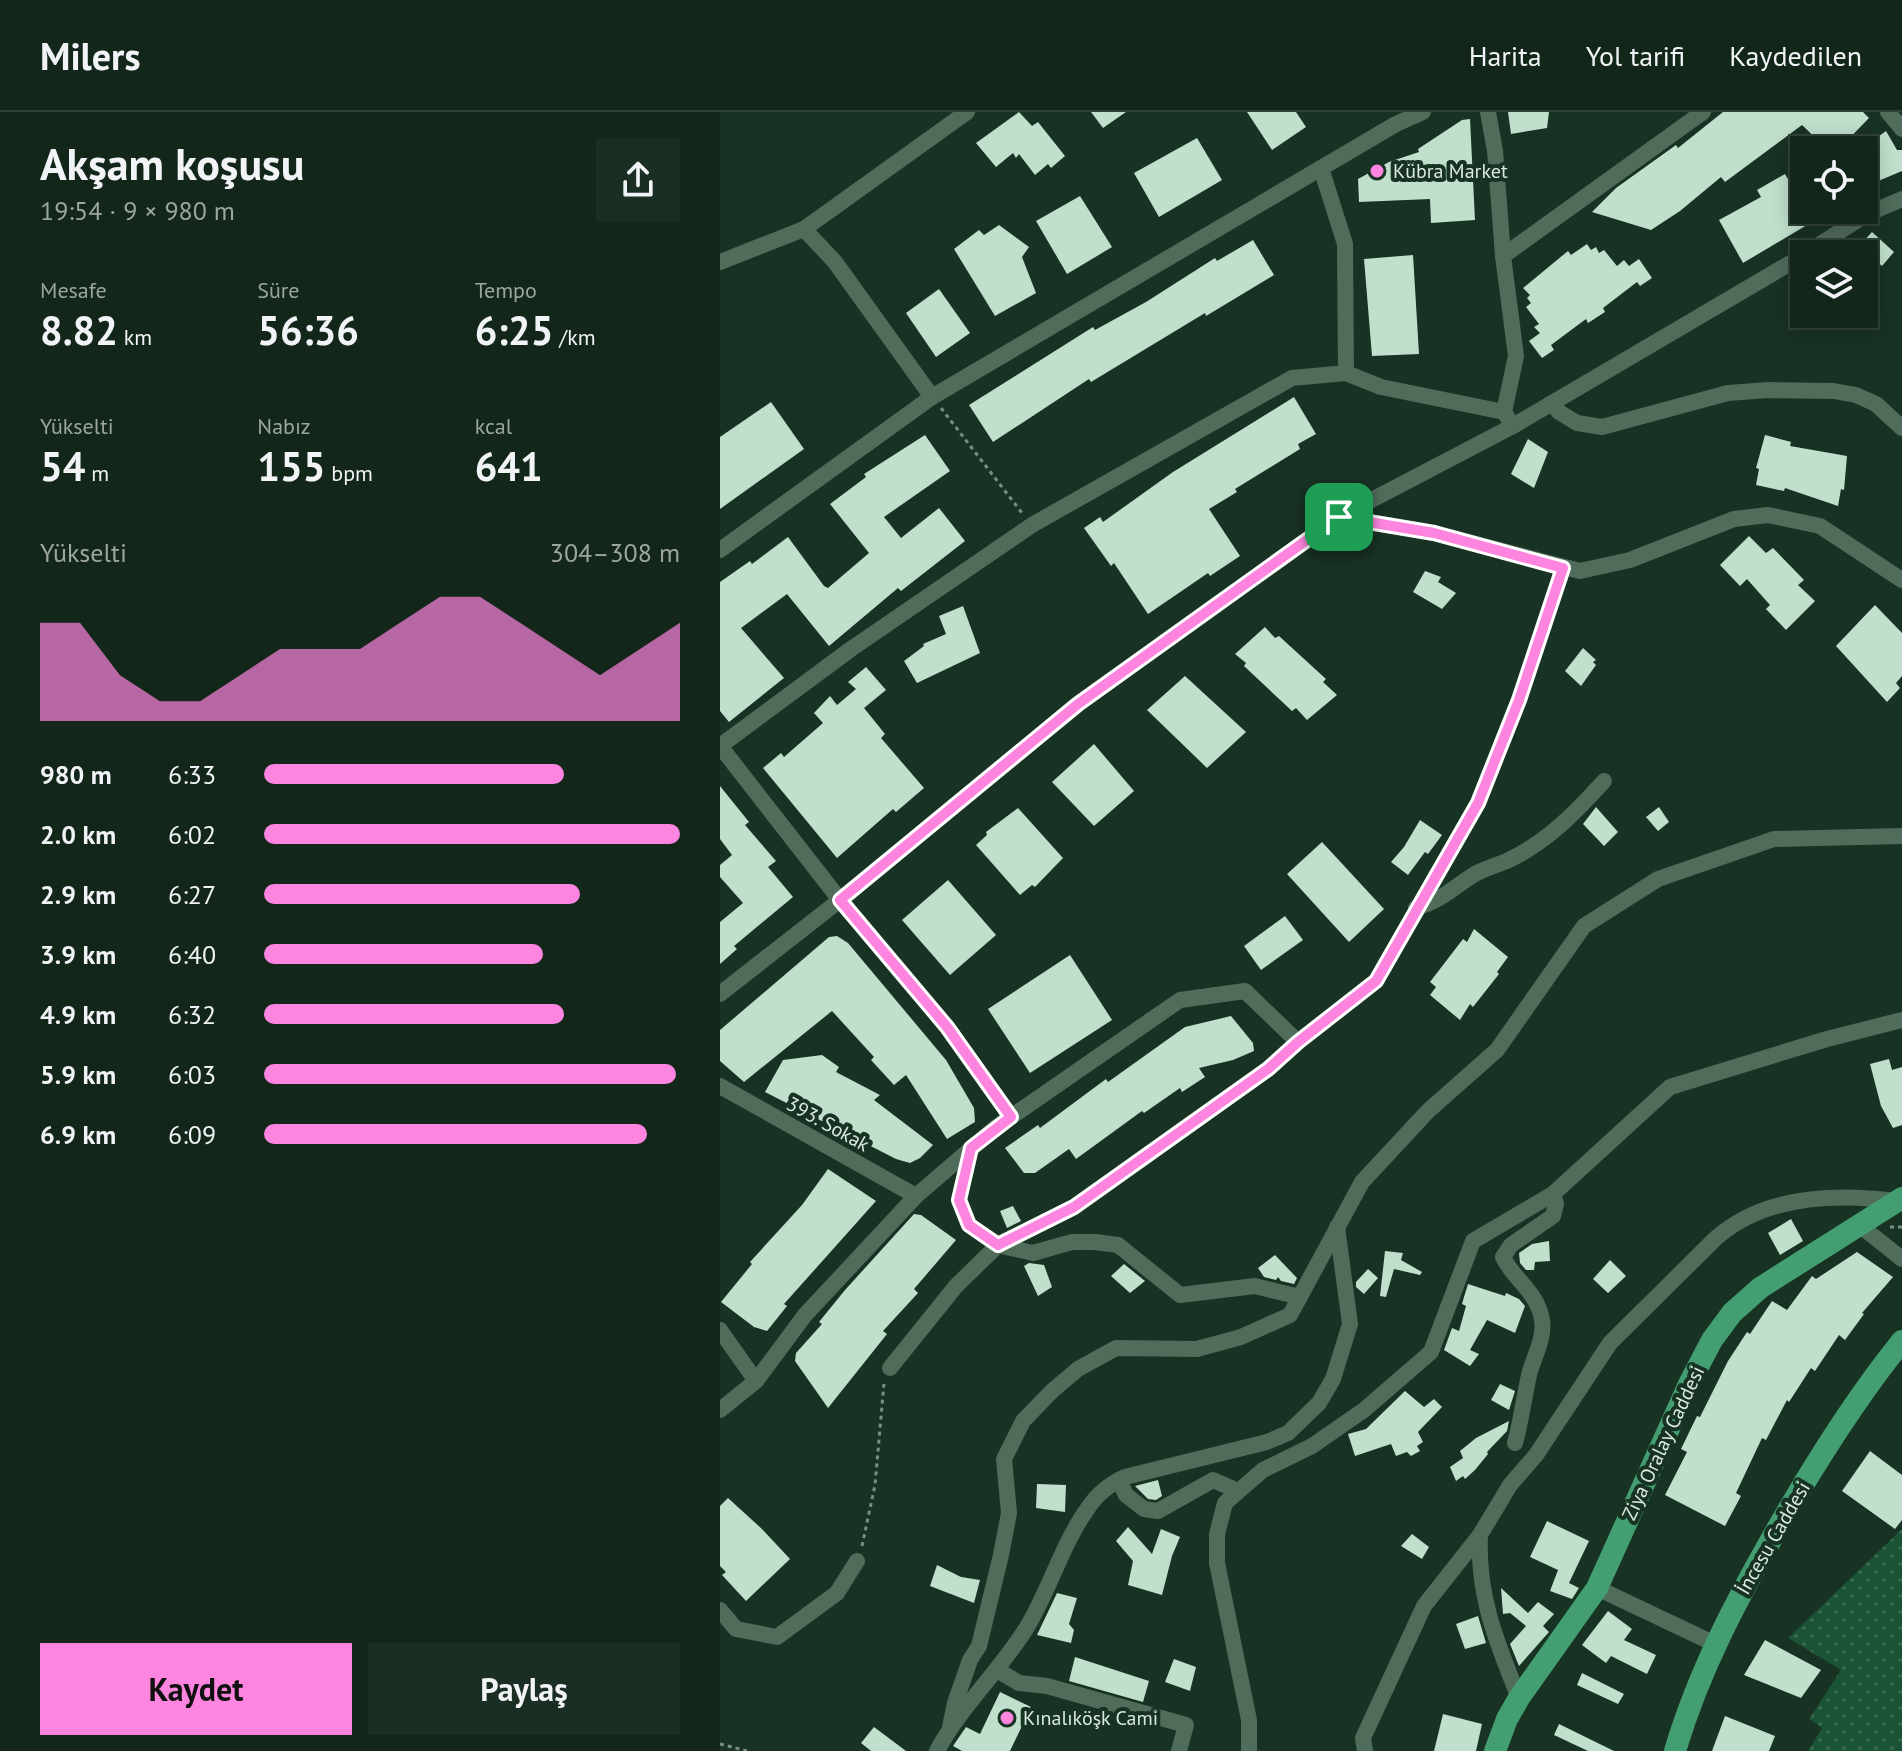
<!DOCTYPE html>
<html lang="tr">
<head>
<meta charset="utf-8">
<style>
	:root { --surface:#12261a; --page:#1b2e23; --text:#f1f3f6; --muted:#9ca5a2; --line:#314339; --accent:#fe85df }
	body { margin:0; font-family:"PT Sans",sans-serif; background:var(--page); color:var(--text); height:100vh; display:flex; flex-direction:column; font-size:30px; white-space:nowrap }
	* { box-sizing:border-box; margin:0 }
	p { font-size:26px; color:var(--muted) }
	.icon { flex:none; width:44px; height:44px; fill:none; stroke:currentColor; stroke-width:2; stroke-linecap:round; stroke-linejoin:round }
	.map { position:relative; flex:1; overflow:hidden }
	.panel { display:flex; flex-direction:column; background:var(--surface); width:720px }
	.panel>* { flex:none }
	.tools { position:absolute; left:1070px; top:24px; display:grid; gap:16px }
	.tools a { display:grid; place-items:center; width:88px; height:88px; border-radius:0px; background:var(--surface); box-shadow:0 4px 20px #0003,0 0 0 2px var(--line); font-size:40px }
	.pin { position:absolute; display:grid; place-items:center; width:68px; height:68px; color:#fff; margin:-34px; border-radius:16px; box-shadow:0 4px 12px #0006 }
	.round { display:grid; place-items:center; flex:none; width:84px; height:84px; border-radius:0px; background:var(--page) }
	.headline { display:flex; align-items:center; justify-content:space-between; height:136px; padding:0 40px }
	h1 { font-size:44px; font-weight:700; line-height:60px }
	.figures { display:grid; grid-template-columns:repeat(3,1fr); gap:12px; height:136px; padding:8px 40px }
	.figures div { display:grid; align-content:center }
	.figures b { font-size:40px; font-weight:700 }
	.figures small { font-size:22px; font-weight:400 }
	.figures p { font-size:22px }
	.chart { height:224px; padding:16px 40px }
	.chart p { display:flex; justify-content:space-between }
	.chart svg { width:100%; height:144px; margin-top:8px; fill:var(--accent); opacity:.7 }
	.action { display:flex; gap:16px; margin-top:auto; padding:16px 40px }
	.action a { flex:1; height:92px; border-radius:0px; background:var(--accent); color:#111; font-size:32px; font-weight:700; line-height:92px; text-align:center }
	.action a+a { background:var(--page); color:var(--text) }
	ul { padding:0 40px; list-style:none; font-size:26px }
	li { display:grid; grid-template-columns:128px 96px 1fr; align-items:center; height:60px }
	li i { height:20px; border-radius:10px; background:var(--accent) }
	header { display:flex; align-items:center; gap:48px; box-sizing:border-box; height:112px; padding:0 40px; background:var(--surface); border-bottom:2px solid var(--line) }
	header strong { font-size:38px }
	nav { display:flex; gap:44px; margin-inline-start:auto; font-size:28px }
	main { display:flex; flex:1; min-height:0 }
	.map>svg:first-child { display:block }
	.grass { fill:url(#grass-dots) }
	.building { fill:#c0dfcc }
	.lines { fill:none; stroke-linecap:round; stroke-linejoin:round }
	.path { stroke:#7a8f82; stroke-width:3; stroke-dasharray:4 4; stroke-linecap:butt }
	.minor { stroke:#506c5b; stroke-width:16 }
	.major { stroke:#439e71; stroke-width:22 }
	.route-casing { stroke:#fff; stroke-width:16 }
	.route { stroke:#fe85df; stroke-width:10 }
	.poi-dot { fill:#fe85df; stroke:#183223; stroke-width:3 }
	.labels { text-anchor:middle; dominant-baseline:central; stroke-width:8; stroke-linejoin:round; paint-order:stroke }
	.poi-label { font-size:20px; fill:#d9e9df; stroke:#183223; text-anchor:start }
	.street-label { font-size:20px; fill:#d9e9df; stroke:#183223 }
</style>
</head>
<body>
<header>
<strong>Milers</strong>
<nav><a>Harita</a><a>Yol tarifi</a><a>Kaydedilen</a></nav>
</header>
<main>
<section class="panel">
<div class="headline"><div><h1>Akşam koşusu</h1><p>19:54 · 9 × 980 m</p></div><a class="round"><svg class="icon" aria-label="share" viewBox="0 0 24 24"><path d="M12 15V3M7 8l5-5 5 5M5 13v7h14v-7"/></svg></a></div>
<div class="figures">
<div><p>Mesafe</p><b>8.82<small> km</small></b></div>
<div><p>Süre</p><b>56:36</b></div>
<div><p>Tempo</p><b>6:25<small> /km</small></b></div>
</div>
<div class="figures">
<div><p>Yükselti</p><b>54<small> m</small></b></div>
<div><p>Nabız</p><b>155<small> bpm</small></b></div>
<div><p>kcal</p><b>641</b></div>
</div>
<div class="chart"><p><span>Yükselti</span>304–308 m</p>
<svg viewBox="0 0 160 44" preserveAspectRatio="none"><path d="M0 44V14L10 14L20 30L30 38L40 38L50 30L60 22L70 22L80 22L90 14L100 6L110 6L120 14L130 22L140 30L150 22L160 14V44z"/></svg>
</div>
<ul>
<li><b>980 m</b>6:33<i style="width:72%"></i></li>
<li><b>2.0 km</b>6:02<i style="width:100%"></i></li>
<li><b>2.9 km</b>6:27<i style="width:76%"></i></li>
<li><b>3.9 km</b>6:40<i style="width:67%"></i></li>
<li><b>4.9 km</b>6:32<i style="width:72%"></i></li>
<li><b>5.9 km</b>6:03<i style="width:99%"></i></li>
<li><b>6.9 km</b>6:09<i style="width:92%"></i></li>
</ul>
<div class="action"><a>Kaydet</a><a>Paylaş</a></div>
</section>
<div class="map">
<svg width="1182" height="1639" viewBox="0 0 1182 1639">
	<defs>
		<pattern id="grass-dots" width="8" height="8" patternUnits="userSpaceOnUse" patternTransform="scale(2)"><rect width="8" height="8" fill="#1a5336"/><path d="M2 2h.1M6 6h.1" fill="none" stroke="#3b6c53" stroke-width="1.8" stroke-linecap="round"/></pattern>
	</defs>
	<rect width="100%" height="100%" fill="#183223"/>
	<polygon class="grass" points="1182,1417 1182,1639 1088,1639 1102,1616 1089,1607 1121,1558 1068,1526"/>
	<g class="building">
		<polygon points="299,0 312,14 318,10 345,44 331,56 328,52 315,63 299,42 296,46 293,41 276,55 256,31"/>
		<polygon points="371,0 406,0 383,16"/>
		<polygon points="527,0 576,0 586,15 552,38"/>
		<polygon points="788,0 829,0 827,16 791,22"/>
		<polygon points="1003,0 1143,0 1149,6 1118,38 1108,38 1082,13 1005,70 1001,65 960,99 931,118 872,100 896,76 956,33 958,36"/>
		<polygon points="750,7 755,108 711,111 710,87 639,90 638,67 669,50 699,40 698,37 742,8"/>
		<polygon points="1166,19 1177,38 1182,38 1182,59 1144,75 1144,35"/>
		<polygon points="477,26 502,68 439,105 414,61"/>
		<polygon points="1065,62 1092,110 1023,151 999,108 1041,85 1037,78"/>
		<polygon points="360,84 392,135 347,162 316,109"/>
		<polygon points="279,113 309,135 302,145 316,181 275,204 234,137 259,118 264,123"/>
		<polygon points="1152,120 1174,140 1162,154 1139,134"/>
		<polygon points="533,128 554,163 486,204 485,201 371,270 369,267 273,330 249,293 373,215 375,218 426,190 495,146 497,149"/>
		<polygon points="867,132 871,138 876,135 879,141 884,138 897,154 904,148 909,154 919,147 932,166 920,174 917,170 883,196 885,200 868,211 866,207 831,233 834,238 822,246 809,229 820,221 814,215 819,212 806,195 811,191 807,186 810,183 803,176 848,139 851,143"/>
		<polygon points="693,143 699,242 652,244 644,147"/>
		<polygon points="219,177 250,221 216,245 186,201"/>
		<polygon points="574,285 596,322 578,332 580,337 515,377 517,380 489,397 520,444 490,464 488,461 428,502 394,451 391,454 364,416 380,405 383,410 453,360"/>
		<polygon points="51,290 84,337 0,397 0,325"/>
		<polygon points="205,323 230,359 164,405 181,426 219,396 245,429 181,479 178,476 109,534 67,482 21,516 64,566 9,610 0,599 0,470 30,449 32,452 68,425 104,474 108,476 149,441 110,392 146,365 144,362"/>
		<polygon points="1045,323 1071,330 1070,334 1127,344 1124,378 1121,377 1118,394 1065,376 1064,379 1036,373 1039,357 1036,356"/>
		<polygon points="808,327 828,340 814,376 791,362"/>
		<polygon points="1029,424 1046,441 1053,436 1084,468 1078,473 1095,489 1066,518 1046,497 1050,493 1027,467 1020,474 1000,453"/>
		<polygon points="705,459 721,465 718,470 736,481 722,497 693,480"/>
		<polygon points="1155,493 1182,521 1182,564 1176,571 1180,576 1167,590 1116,534"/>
		<polygon points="243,494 260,541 197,571 184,549 204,534 203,532 226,522 219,504"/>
		<polygon points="545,515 555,526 559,524 606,567 603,570 617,583 587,608 576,596 572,599 524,554 526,551 515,542"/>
		<polygon points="863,536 876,548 873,550 876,553 861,574 845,559"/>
		<polygon points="146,555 166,578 144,596 165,622 161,626 204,676 176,700 173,697 117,746 43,656 61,641 64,645 103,611 94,601 110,584 117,593 136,577 128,570"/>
		<polygon points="465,564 526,620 487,656 427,598"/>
		<polygon points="374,632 414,679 374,714 332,670"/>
		<polygon points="0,674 29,710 25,713 56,749 48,755 73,785 14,834 17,837 0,852 0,810 23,791 0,765 0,753 12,743 0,727"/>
		<polygon points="876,695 898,720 884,734 863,712"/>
		<polygon points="939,695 949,710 938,719 926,705"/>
		<polygon points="298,696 343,746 315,775 312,773 300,783 256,733 267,723 266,720"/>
		<polygon points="700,708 722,723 708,742 705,740 688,763 671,750 684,735"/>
		<polygon points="602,730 664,797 629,830 567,762"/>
		<polygon points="228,768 276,823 230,863 182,808"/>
		<polygon points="565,804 583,828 541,858 524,834"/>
		<polygon points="754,817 788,845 777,860 779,862 753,895 750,892 740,908 710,883 716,875 710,870 743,827 747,830"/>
		<polygon points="117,824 128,831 226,948 254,996 255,1010 227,1027 186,963 174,973 151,948 154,945 112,899 24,970 0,949 0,918 109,825"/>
		<polygon points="350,843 392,908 310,961 268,897"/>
		<polygon points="511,904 533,931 534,939 513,948 479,956 485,965 462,980 460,976 424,1001 422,999 356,1047 349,1037 315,1061 304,1061 285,1036 318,1013 320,1016 386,967 388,970 465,915"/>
		<polygon points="102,943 119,955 116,960 160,983 154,988 213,1033 200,1046 190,1051 176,1047 45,980 63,948"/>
		<polygon points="1169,947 1172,958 1182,955 1182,1013 1173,1016 1161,994 1150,952"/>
		<polygon points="108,1057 156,1089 64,1192 67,1194 47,1219 34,1215 1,1190 32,1152 30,1150 82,1093"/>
		<polygon points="293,1094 301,1109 287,1116 280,1099"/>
		<polygon points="194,1102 201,1103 236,1128 194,1177 198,1181 163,1219 167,1222 108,1296 75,1249 76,1241 102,1212 99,1210 125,1178"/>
		<polygon points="1071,1107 1083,1129 1060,1143 1048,1121"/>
		<polygon points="829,1129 830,1149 815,1150 814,1158 806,1158 800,1151 799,1141 812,1132"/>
		<polygon points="665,1139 683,1141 681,1148 702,1160 700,1163 674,1157 666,1185 660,1184"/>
		<polygon points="1137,1140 1173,1165 1142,1201 1144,1202 1125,1228 1119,1223 1095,1259 1091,1256 1069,1290 1067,1288 1046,1328 1042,1326 1016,1381 1021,1384 1005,1414 945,1383 967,1340 961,1337 977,1304 980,1305 1008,1249 1027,1220 1030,1222 1052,1189 1067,1198 1092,1164 1096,1167"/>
		<polygon points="555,1143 577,1166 574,1172 561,1169 558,1165 556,1168 544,1165 538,1156"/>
		<polygon points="890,1148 906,1164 888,1181 873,1167"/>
		<polygon points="309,1151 324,1153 332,1175 318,1184 304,1154"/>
		<polygon points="404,1152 425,1169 410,1181 391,1164"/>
		<polygon points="648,1157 658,1166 644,1182 636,1175 636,1170"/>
		<polygon points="748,1172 785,1184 786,1181 799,1187 805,1194 795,1221 767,1208 750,1238 759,1242 750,1254 724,1238 732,1216 739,1219 746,1194 742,1192 744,1185"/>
		<polygon points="780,1272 795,1279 789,1298 771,1288"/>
		<polygon points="685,1279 704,1295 714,1287 722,1295 698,1320 703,1330 697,1334 700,1339 691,1344 687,1340 676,1344 671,1332 635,1344 628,1322 646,1317"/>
		<polygon points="789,1309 787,1319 767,1340 768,1342 755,1358 745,1367 743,1364 736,1369 730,1355 743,1346 740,1339 756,1326"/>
		<polygon points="1150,1339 1182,1363 1182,1408 1175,1417 1122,1379"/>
		<polygon points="438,1368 442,1384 436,1388 428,1387 415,1374"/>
		<polygon points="317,1372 346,1373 345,1400 316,1396"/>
		<polygon points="8,1386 42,1417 70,1447 26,1489 2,1463 6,1460 0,1454 0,1394"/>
		<polygon points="827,1409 869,1429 849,1471 859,1476 852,1487 830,1479 838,1458 810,1445"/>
		<polygon points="408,1415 432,1442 441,1417 460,1425 452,1444 442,1483 408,1473 413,1449 396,1429"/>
		<polygon points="692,1422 709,1435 702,1447 681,1434"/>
		<polygon points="217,1453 241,1465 260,1468 254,1491 210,1474"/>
		<polygon points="781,1476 808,1501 818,1490 834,1502 823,1514 829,1520 799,1554 790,1532 806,1514 790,1501 783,1502"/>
		<polygon points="337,1481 357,1486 349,1512 354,1518 351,1531 317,1523"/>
		<polygon points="888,1499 912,1517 904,1528 936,1543 927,1562 891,1544 886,1551 862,1533"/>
		<polygon points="758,1504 766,1531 745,1537 736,1512"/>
		<polygon points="1045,1528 1101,1558 1081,1586 1024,1563"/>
		<polygon points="355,1545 429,1569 423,1590 349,1569"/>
		<polygon points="454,1547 476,1555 470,1579 445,1570"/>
		<polygon points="862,1561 904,1582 898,1592 857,1573"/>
		<polygon points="280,1580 311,1595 290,1639 242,1639 233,1634 246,1615 260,1622"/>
		<polygon points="723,1602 762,1612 756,1639 714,1639"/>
		<polygon points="1005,1604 1055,1624 1049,1639 992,1639"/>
		<polygon points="839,1612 894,1639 868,1639 834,1623"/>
		<polygon points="154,1615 186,1639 151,1639 141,1631"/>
	</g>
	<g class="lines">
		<g class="path">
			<polyline points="221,296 302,401"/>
			<polyline points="1170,1115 1182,1115"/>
			<polyline points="142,1434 155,1373 164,1271"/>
			<polyline points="0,1632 27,1639"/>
		</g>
		<g class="minor">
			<polyline points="768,0 775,39 783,144 796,244 784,300"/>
			<polyline points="1168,0 1182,17"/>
			<polyline points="601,56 625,132 626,261"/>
			<polyline points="84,117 115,150 212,285"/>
			<polyline points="1085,142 1147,102 1182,87"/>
			<polyline points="783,144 983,0"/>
			<polyline points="0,150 84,117 247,0"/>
			<polyline points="832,291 839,300 857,311 882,315 1008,281 1048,278 1114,279 1136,283 1156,292 1182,316"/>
			<polyline points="619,405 714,421 860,459 910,448 1014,407 1048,403 1100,414 1182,468"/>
			<polyline points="0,438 212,285 676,12 703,0"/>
			<polyline points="0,634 131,537 312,413 572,266 626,261 661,275 784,300 793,314"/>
			<polyline points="0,634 120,788 227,915 291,1005"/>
			<path d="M696,796C723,788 732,776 755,762C766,756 778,753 789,748C828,729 856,700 884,669"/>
			<polyline points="0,882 120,788 358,592 619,405 793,314 1084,143"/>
			<polyline points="0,974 196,1084"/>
			<polyline points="251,1036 239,1088 249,1113 278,1133 313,1141 352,1130 375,1130 398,1133 460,1183 535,1174 580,1185"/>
			<polyline points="1138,1112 1182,1147"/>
			<polyline points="0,1218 36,1269"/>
			<polyline points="170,1256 236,1174 278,1133 354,1095 548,957 578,930"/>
			<polyline points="0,1298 36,1269 85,1203 196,1084 275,1016 460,888 525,879 578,930 656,869 758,691 799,588 843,456"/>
			<path d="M795,1331C801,1309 804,1286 809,1263C813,1246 825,1227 822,1208C818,1180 793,1167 783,1145L791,1133L833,1104L836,1092L833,1082"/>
			<polyline points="399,1368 406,1383 424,1397 438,1399 493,1368 518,1379"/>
			<path d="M760,1423C757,1484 777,1531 799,1586"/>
			<polyline points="877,1476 995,1532"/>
			<polyline points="0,1498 16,1517 57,1525 117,1481 137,1449"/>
			<polyline points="277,1558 299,1571 327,1574 466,1613 459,1639"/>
			<polyline points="230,1615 235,1591 250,1548 259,1534 281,1443 289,1401 284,1347 303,1309 332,1279 358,1257 396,1236 477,1237 521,1225 570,1203 642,1070 708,999 777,938 864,814 938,767 1054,727 1182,724"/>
			<path d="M217,1639C241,1594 280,1559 307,1515C330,1477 342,1432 368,1396C378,1381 389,1373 405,1365L547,1330L568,1321L599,1291L613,1267L630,1212L617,1115"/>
			<polyline points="529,1639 529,1608 497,1451 497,1422 505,1391 543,1358 592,1334 644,1298 711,1240 753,1129 833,1082 950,975 1107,927 1182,908"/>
			<path d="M645,1639L643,1626L704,1494L760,1423L790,1373L816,1343L890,1231L996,1126C1044,1084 1115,1081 1176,1089"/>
		</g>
		<g class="major">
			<polyline points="775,1639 787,1607 799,1586 877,1476 970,1270 992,1228 1012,1201 1040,1176 1182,1086"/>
			<path d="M955,1639C979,1558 1018,1485 1060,1412C1097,1348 1136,1286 1182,1229"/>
		</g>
	</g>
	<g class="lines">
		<g class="route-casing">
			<polygon id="route" points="619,405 714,421 843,456 799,588 758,691 656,869 578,930 548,957 354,1095 278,1133 249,1113 239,1088 251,1036 291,1005 227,915 120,788 358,592"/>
		</g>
		<use href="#route" class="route"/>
	</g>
	<g class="poi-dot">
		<circle cx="657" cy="59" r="8"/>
		<circle cx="287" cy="1606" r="8"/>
	</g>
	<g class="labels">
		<g class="poi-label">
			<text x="673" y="59">Kübra Market</text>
			<text x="303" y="1606">Kınalıköşk Cami</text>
		</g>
		<g class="street-label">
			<text transform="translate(108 1012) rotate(29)">393. Sokak</text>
			<text transform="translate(943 1331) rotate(-65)">Ziya Oralay Caddesi</text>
			<text transform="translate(1053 1426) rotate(-60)">İncesu Caddesi</text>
		</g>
	</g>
</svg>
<div class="tools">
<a><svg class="icon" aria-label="locate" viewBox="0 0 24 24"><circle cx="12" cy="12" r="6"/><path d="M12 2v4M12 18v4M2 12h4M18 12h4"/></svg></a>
<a><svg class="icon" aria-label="layers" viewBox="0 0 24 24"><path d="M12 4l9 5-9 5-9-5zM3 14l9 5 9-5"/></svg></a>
</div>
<div class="pin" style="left:619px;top:405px;background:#1e9e55"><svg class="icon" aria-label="arrive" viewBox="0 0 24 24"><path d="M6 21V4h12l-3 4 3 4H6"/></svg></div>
</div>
</main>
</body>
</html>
